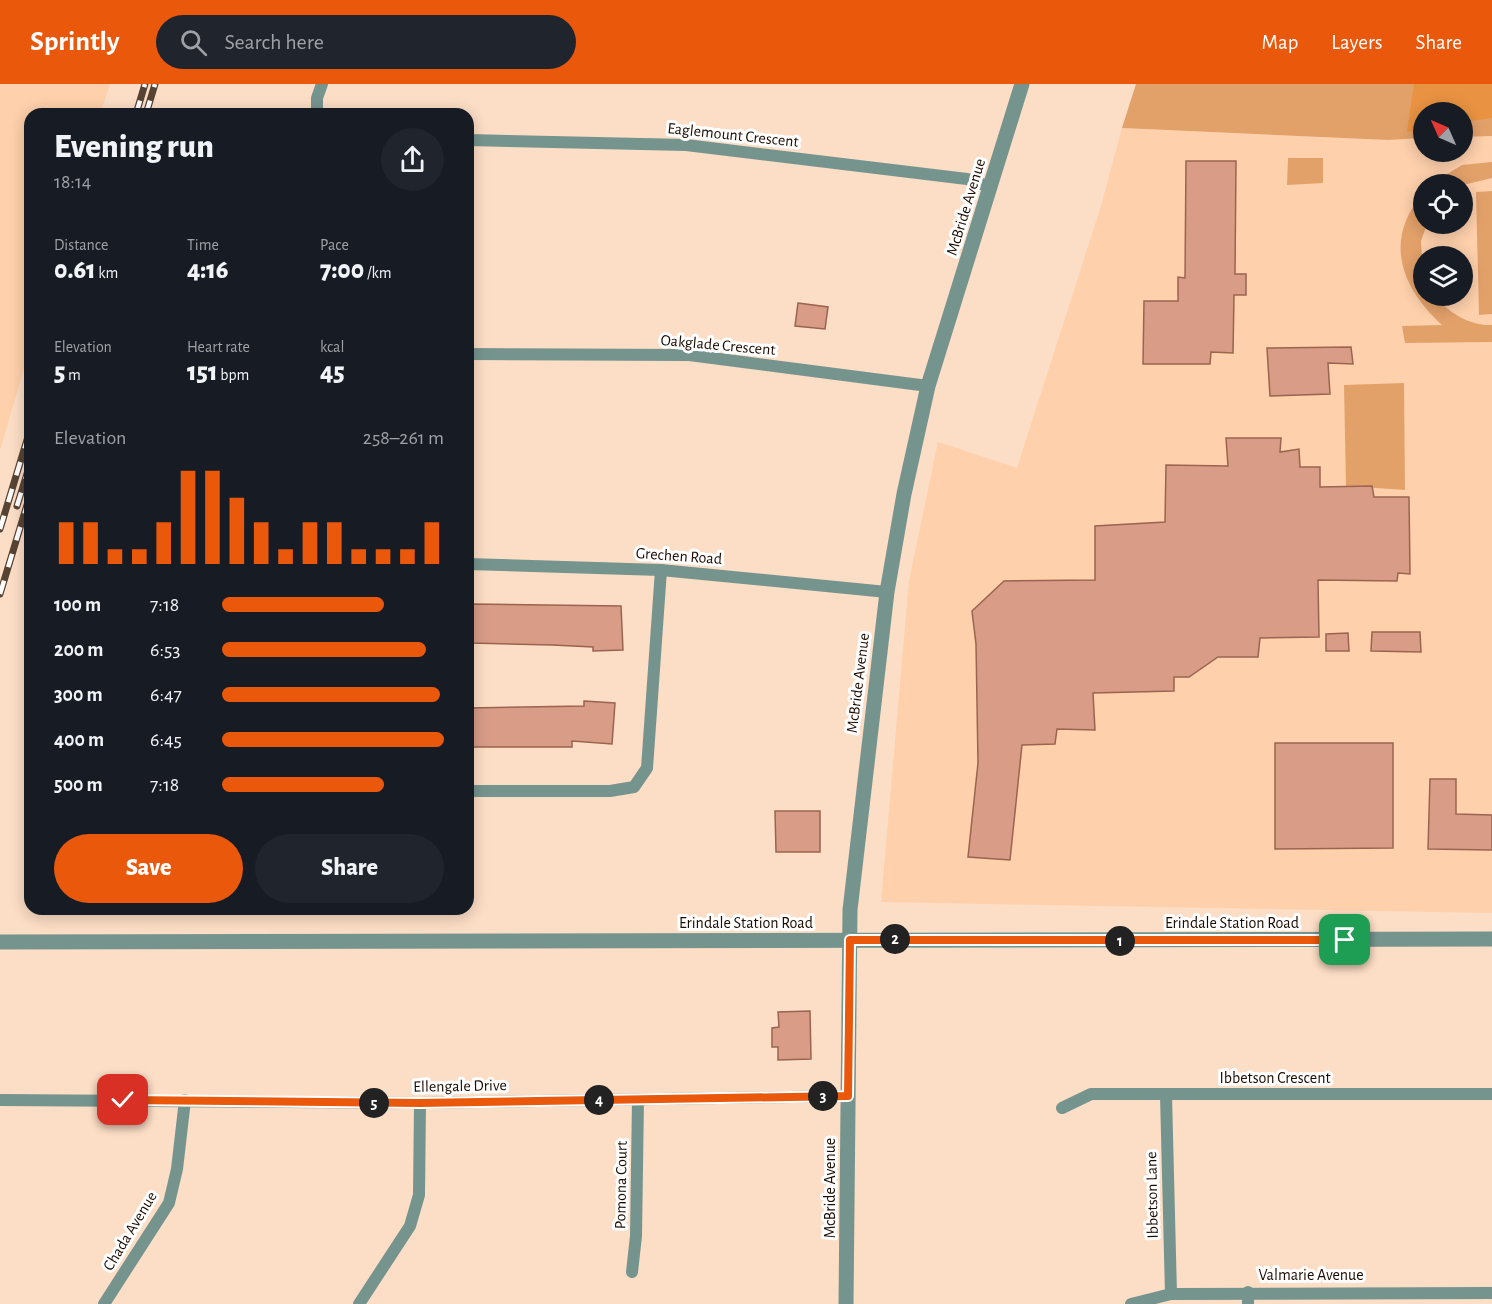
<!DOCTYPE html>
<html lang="en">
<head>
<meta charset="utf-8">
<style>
	:root { --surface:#171b24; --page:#20242c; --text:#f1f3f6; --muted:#9ea1a6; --accent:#ea580c }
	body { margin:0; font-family:"Alegreya Sans",sans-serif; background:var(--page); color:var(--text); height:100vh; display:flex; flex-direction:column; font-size:22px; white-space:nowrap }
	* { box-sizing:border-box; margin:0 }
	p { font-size:20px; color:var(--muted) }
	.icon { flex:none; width:33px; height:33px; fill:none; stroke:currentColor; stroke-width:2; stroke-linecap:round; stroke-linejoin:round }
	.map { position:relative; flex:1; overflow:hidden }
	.side { position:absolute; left:24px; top:24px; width:450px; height:807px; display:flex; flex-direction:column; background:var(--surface); border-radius:18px; box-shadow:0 3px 15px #0003 }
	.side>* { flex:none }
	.needle { width:39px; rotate:315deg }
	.tools { position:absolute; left:1413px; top:18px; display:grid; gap:12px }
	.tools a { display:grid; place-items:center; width:60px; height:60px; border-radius:50%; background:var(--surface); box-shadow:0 3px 15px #0003; font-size:30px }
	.pin { position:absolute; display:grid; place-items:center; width:51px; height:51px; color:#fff; margin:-26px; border-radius:12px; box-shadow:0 3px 9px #0006 }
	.km { position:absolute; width:30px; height:30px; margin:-15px; border-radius:50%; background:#222; color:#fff; font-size:16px; line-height:30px; text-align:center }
	.round { display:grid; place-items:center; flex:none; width:63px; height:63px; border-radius:32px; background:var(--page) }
	.summary { display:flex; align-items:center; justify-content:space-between; height:102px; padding:0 30px }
	h1 { font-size:33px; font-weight:800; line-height:45px }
	.metrics { display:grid; grid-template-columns:repeat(3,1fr); gap:9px; height:102px; padding:6px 30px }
	.metrics div { display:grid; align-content:center }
	.metrics b { font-size:26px; font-weight:800 }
	.metrics small { font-size:16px; font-weight:400 }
	.metrics p { font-size:16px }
	.chart { height:168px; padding:12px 30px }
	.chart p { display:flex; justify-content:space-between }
	.chart svg { width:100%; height:108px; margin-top:6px; stroke:var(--accent); stroke-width:6 }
	.cta { display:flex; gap:12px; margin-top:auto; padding:12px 30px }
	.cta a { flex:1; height:69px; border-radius:36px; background:var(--accent); color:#fff; font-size:24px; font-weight:800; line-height:69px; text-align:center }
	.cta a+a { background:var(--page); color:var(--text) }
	ul { padding:0 30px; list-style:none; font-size:20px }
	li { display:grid; grid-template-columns:96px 72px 1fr; align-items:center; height:45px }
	li i { height:15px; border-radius:8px; background:var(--accent) }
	header { display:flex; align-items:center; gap:36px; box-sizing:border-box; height:84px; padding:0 30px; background:var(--accent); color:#fff }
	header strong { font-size:28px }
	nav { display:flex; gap:33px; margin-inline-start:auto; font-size:21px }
	.search { width:420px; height:54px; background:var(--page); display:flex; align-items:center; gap:15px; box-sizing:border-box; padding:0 21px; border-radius:33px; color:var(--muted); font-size:22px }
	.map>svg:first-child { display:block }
	.built { fill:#fed0ac; fill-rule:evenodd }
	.green { fill:#e3a16a }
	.forest { fill:#e99342 }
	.building { fill:#d89c87; stroke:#9b6450; stroke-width:1.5 }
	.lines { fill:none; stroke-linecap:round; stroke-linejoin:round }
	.minor { stroke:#76948e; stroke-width:12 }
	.tertiary { stroke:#76948e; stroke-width:15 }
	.rail-casing { stroke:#574334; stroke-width:7 }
	.rail { stroke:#fff; stroke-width:4.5; stroke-dasharray:14; stroke-linecap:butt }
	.route-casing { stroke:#fff; stroke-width:12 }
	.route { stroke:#ea580c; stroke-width:8 }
	.labels { text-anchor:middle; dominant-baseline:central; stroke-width:6; stroke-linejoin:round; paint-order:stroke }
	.street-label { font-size:16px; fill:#1d0c01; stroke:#fff }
</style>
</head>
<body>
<header>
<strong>Sprintly</strong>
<div class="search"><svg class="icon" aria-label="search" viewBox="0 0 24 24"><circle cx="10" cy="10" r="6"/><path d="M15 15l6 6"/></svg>Search here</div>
<nav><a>Map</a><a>Layers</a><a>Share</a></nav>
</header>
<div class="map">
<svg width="1492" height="1220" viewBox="0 0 1492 1220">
	<rect width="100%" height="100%" fill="#fcddc5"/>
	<g class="built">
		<polygon points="0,0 110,0 100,30 30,30 30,264 0,366"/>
		<path d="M1122,44L1388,56L1423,54L1424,68H1462L1463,53L1492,52V829L881,818L909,497L938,358L1017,384L1101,122ZM1424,100H1462V140H1424ZM1424,172H1462V212H1424Z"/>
	</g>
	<g class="green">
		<polygon points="1136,0 1492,0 1492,52 1463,53 1462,28 1424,28 1423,54 1388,56 1122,44"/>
		<polygon points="1288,74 1323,74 1323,99 1287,101"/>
		<polygon points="1492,78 1492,94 1463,101 1431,100 1462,81"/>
		<polygon points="1492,107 1492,230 1479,231 1476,108"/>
		<path d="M1423,109L1424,140H1427L1421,157L1424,212H1435C1449,229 1470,242 1492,241V258L1405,259L1402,242L1442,241C1401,203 1383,157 1423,109Z"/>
		<polygon points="1404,299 1405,406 1346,402 1344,301"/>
	</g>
	<polygon class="forest" points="1414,0 1492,0 1492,34 1463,38 1462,28 1424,28 1423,45 1407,48"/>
	<g class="building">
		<polygon points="1186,77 1236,77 1235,190 1246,190 1246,211 1234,211 1233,269 1211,268 1210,280 1143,280 1144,217 1178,217 1178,193 1185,194"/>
		<polygon points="798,219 828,223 825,245 795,242"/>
		<polygon points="1351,263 1353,280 1328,279 1330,310 1270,312 1267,264"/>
		<polygon points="1226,354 1281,354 1280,368 1299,365 1300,383 1320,383 1320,403 1372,402 1374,413 1409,413 1410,490 1398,489 1397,497 1318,496 1319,553 1260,554 1258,573 1218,573 1189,593 1174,593 1174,607 1093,609 1095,646 1057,645 1055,660 1022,661 1010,776 968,773 978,679 976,560 972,527 1004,497 1095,496 1095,442 1165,438 1166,381 1228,382"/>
		<polygon points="470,520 621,522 623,566 593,567 593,563 552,561 470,559"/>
		<polygon points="1372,548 1420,548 1421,568 1371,567"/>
		<polygon points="1348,549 1349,567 1326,567 1326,550"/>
		<polygon points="584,617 615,619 612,660 572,657 572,663 468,663 468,624 584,622"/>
		<polygon points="1275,659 1393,659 1393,764 1275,765"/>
		<polygon points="1430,695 1456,695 1456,730 1492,731 1492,766 1428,765"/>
		<polygon points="775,727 820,727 820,768 776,768"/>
		<polygon points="810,927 811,975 778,976 778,963 772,963 772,944 779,943 778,928"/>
	</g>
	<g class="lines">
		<g class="minor">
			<polyline points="317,30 317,14 322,0"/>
			<polyline points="468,56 686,61 967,95 991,103"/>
			<polyline points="468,270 689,271 928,302"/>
			<polyline points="468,480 661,486 887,508"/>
			<polyline points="468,707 610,707 634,703 647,684 661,486"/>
			<polyline points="1166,1011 1171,1210"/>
			<polyline points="0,1016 420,1019 848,1012"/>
			<polyline points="1062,1024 1091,1010 1492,1010"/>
			<polyline points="632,1188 636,1152 638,1015"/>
			<polyline points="1248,1208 1248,1220"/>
			<polyline points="104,1220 169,1119 177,1085 185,1016"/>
			<polyline points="359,1220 410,1142 419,1111 420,1019"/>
			<polyline points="1131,1220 1171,1210 1492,1209"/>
		</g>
		<g class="tertiary">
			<polyline points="0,858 1492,855"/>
			<polyline points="846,1220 850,826 887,508 904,410 928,302 1022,0"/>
		</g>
		<g class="rail-casing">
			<g id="rail">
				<polyline points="136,30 145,0"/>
				<polyline points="146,30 155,0"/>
				<polyline points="17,422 30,380"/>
				<polyline points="0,445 30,346"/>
				<polyline points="0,510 30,411"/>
			</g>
		</g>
		<use href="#rail" class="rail"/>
	</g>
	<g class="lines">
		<g class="route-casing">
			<polyline id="route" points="123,1016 420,1019 848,1012 850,856 1345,856"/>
		</g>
		<use href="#route" class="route"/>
	</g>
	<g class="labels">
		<g class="street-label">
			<text transform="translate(733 51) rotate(6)">Eaglemount Crescent</text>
			<text transform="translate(966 123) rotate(-73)">McBride Avenue</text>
			<text transform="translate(718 261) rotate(5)">Oakglade Crescent</text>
			<text transform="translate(679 472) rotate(4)">Grechen Road</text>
			<text transform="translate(858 599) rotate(-83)">McBride Avenue</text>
			<text x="746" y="839">Erindale Station Road</text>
			<text x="1232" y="839">Erindale Station Road</text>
			<text x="1275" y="994">Ibbetson Crescent</text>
			<text transform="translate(460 1002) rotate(-1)">Ellengale Drive</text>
			<text transform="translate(621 1101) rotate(-89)">Pomona Court</text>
			<text transform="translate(830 1104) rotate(-90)">McBride Avenue</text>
			<text transform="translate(1152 1111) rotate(-91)">Ibbetson Lane</text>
			<text transform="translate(130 1147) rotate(-59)">Chada Avenue</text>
			<text x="1311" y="1191">Valmarie Avenue</text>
		</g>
	</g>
</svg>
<div class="tools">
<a><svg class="needle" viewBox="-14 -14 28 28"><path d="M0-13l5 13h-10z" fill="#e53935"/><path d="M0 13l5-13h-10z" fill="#9ea1a6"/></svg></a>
<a><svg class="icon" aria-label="locate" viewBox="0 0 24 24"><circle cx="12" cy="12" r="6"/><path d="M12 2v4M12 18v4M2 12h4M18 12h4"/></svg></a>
<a><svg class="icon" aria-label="layers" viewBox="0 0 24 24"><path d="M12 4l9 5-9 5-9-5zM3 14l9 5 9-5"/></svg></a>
</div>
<div class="pin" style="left:1345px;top:856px;background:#1e9e55"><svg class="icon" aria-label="arrive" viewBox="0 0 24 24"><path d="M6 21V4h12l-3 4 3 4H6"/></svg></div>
<div class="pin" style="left:123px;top:1016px;background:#d93025"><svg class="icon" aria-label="check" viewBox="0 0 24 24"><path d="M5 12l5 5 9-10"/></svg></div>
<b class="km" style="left:1120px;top:857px">1</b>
<b class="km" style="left:895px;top:855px">2</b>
<b class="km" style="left:823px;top:1012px">3</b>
<b class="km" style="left:599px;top:1016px">4</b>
<b class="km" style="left:374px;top:1019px">5</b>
<section class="side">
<div class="summary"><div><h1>Evening run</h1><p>18:14</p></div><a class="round"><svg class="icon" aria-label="share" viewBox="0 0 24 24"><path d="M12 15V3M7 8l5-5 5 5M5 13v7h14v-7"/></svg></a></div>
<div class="metrics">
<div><p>Distance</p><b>0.61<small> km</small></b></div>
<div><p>Time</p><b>4:16</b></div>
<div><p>Pace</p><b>7:00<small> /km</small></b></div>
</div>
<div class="metrics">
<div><p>Elevation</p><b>5<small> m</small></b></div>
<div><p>Heart rate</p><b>151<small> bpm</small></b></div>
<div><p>kcal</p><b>45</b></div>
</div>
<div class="chart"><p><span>Elevation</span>258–261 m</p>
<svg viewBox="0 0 160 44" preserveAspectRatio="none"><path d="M5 44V27M15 44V27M25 44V38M35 44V38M45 44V27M55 44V6M65 44V6M75 44V17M85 44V27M95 44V38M105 44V27M115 44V27M125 44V38M135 44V38M145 44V38M155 44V27"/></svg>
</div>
<ul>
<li><b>100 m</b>7:18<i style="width:73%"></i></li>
<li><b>200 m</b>6:53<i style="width:92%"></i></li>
<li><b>300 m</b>6:47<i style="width:98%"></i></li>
<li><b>400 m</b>6:45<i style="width:100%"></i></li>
<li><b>500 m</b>7:18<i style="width:73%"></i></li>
</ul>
<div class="cta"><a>Save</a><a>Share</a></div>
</section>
</div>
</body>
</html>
